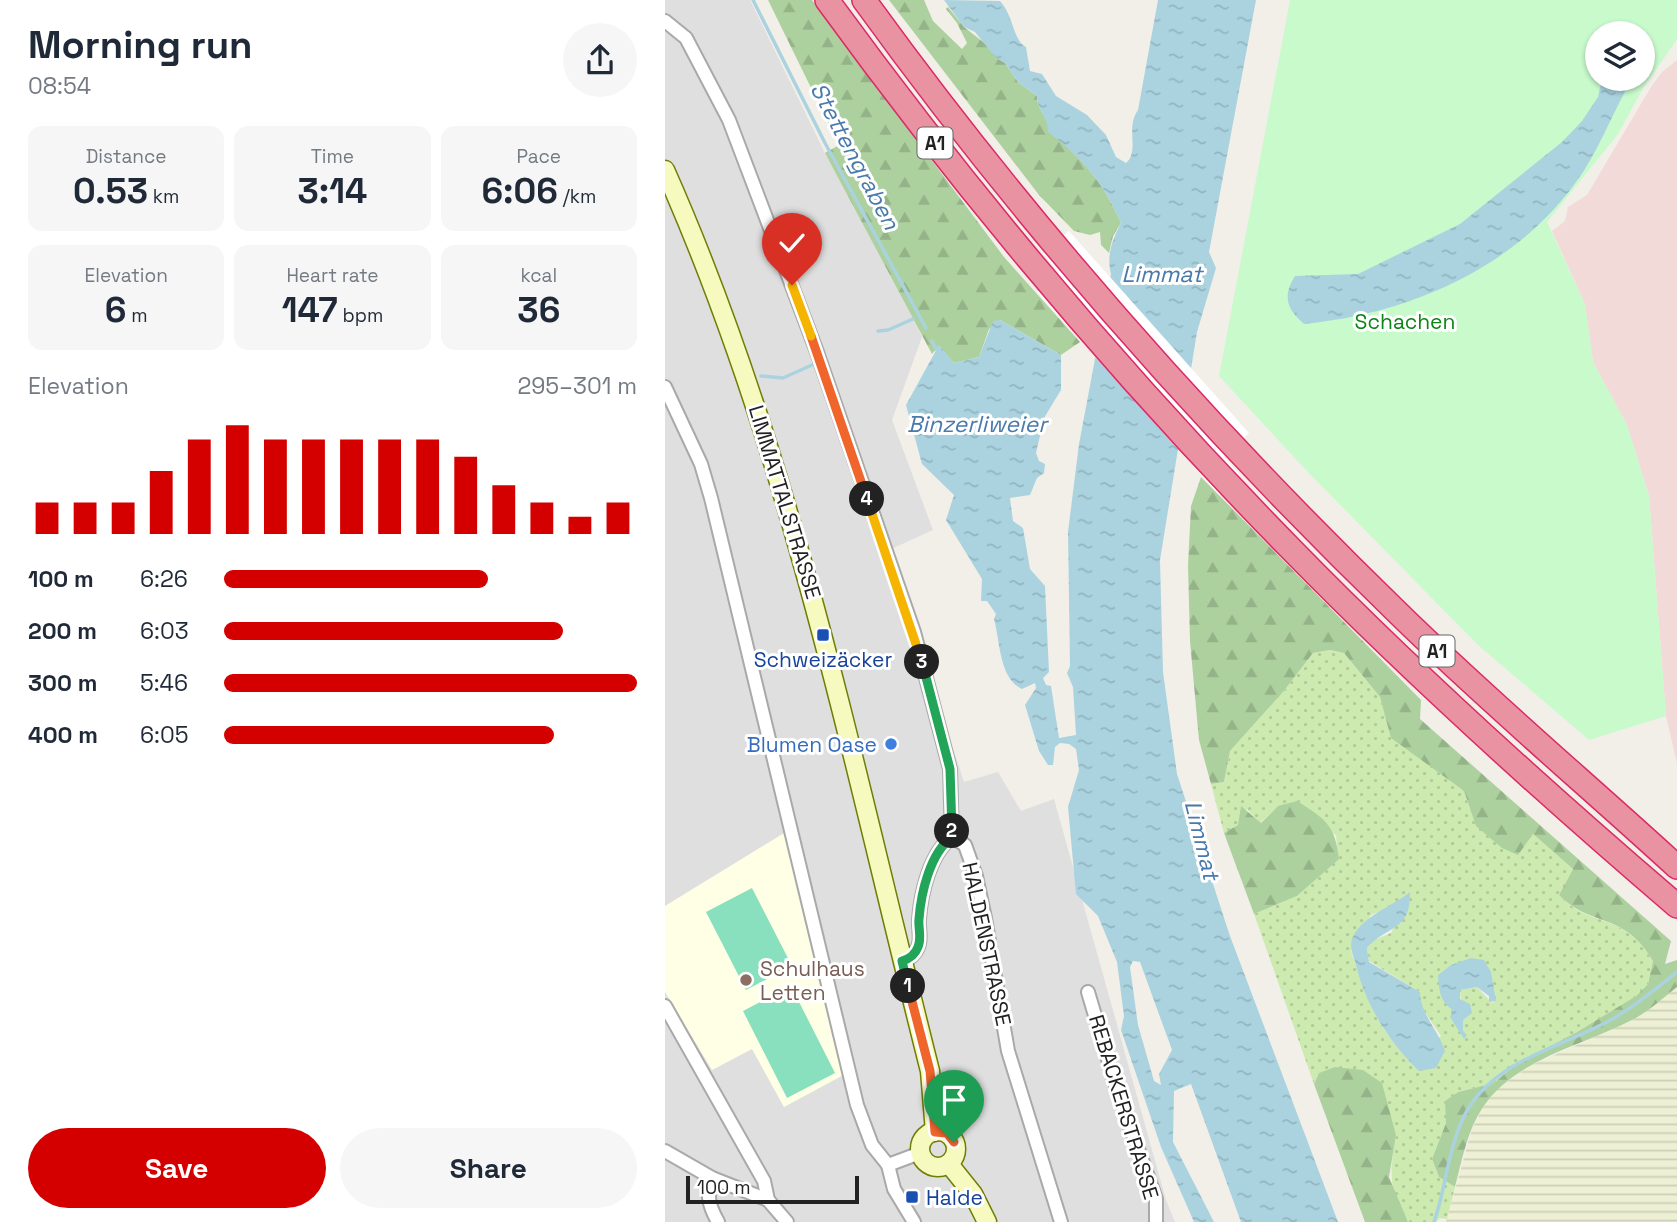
<!DOCTYPE html>
<html lang="en">
<head>
<meta charset="utf-8">
<style>
	:root { --surface:#fff; --page:#f6f6f7; --text:#1f2937; --muted:#747a83; --accent:#d40000 }
	body { margin:0; font-family:"Space Grotesk",sans-serif; background:var(--page); color:var(--text); height:100vh; display:flex; flex-direction:column; font-size:26px; white-space:nowrap }
	* { box-sizing:border-box; margin:0 }
	p { font-size:23px; color:var(--muted) }
	.icon { flex:none; width:38px; height:38px; fill:none; stroke:currentColor; stroke-width:2; stroke-linecap:round; stroke-linejoin:round }
	.map { position:relative; flex:1; overflow:hidden }
	.side { display:flex; flex-direction:column; background:var(--surface); width:665px }
	.side>* { flex:none }
	.fabs { position:absolute; left:920px; top:21px; display:grid; gap:14px }
	.fabs a { display:grid; place-items:center; width:70px; height:70px; border-radius:50%; background:var(--surface); box-shadow:0 2px 5px #0004; font-size:35px }
	.scale { position:absolute; left:21px; bottom:18px; width:173px; box-sizing:border-box; padding-left:7px; border:4px solid #222; border-top:0; font-size:19px; line-height:24px; white-space:nowrap; color:#222; -webkit-text-stroke:5px #fff; paint-order:stroke }
	.pin { position:absolute; display:grid; place-items:center; width:60px; height:60px; color:#fff; margin:-72px -30px; border-radius:50% 50% 50% 0; rotate:-45deg; box-shadow:0 0 7px #0007 }
	.pin .icon { rotate:45deg }
	.km { position:absolute; width:35px; height:35px; margin:-18px; border-radius:50%; background:#222; color:#fff; font-size:19px; line-height:35px; text-align:center }
	.round { display:grid; place-items:center; flex:none; width:74px; height:74px; border-radius:37px; background:var(--page) }
	.headline { display:flex; align-items:center; justify-content:space-between; height:119px; padding:0 28px }
	h1 { font-size:38px; font-weight:700; line-height:52px }
	.figures { display:grid; grid-template-columns:repeat(3,1fr); gap:10px; height:119px; padding:7px 28px }
	.figures div { display:grid; align-content:center; border-radius:14px; background:var(--page); text-align:center }
	.figures b { font-size:35px; font-weight:700 }
	.figures small { font-size:19px; font-weight:400 }
	.figures p { font-size:19px }
	.chart { height:196px; padding:14px 28px }
	.chart p { display:flex; justify-content:space-between }
	.chart svg { width:100%; height:126px; margin-top:7px; stroke:var(--accent); stroke-width:6 }
	.action { display:flex; gap:14px; margin-top:auto; padding:14px 28px }
	.action a { flex:1; height:80px; border-radius:42px; background:var(--accent); color:#fff; font-size:28px; font-weight:700; line-height:80px; text-align:center }
	.action a+a { background:var(--page); color:var(--text) }
	ul { padding:0 28px; list-style:none; font-size:23px }
	li { display:grid; grid-template-columns:112px 84px 1fr; align-items:center; height:52px }
	li i { height:18px; border-radius:9px; background:var(--accent) }
	main { display:flex; flex:1; min-height:0 }
	.map>svg:first-child { display:block }
	.residential { fill:#e0dfdf }
	.commercial { fill:#f2dad9 }
	.education { fill:#ffffe5 }
	.farmland { fill:url(#farmland-rules) }
	.grass { fill:url(#grass-dots); fill-rule:evenodd }
	.forest { fill:url(#forest-firs) }
	.park { fill:#c8facc; fill-rule:evenodd }
	.pitch { fill:#88e0be }
	.water { fill:url(#water-ripples); fill-rule:evenodd }
	.pier { fill:#fff }
	.lines { fill:none; stroke-linecap:round; stroke-linejoin:round }
	.stream { stroke:#aad3df; stroke-width:3.5 }
	.minor-casing { stroke:#a9a9a9; stroke-width:16 }
	.secondary-casing { stroke:#707d05; stroke-width:21 }
	.motorway-casing { stroke:#dc2a67; stroke-width:26 }
	.minor { stroke:#fff; stroke-width:12 }
	.secondary { stroke:#f7fabf; stroke-width:18 }
	.motorway { stroke:#e892a2; stroke-width:23 }
	.split-1-casing { stroke:#fff; stroke-width:14 }
	.split-2-casing { stroke:#fff; stroke-width:14 }
	.split-3-casing { stroke:#fff; stroke-width:14 }
	.split-4-casing { stroke:#fff; stroke-width:14 }
	.split-5-casing { stroke:#fff; stroke-width:14 }
	.split-6-casing { stroke:#fff; stroke-width:14 }
	.split-1 { stroke:#f0652b; stroke-width:9 }
	.split-2 { stroke:#22a559; stroke-width:9 }
	.split-3 { stroke:#22a559; stroke-width:9 }
	.split-4 { stroke:#f5b400; stroke-width:9 }
	.split-5 { stroke:#f0652b; stroke-width:9 }
	.split-6 { stroke:#f5b400; stroke-width:9 }
	.transit-dot { fill:#1a4fb4; stroke:#fff; stroke-width:2.5 }
	.shop-dot { fill:#3f7fe0; stroke:#fff; stroke-width:2.5 }
	.education-dot { fill:#8d6e63; stroke:#fff; stroke-width:2.5 }
	.labels { text-anchor:middle; dominant-baseline:central; stroke-width:6; stroke-linejoin:round; paint-order:stroke }
	.shield { fill:#fff; stroke:#646464; stroke-width:2 }
	.shield-label { font-size:19px; font-weight:bold; fill:#222 }
	.park-label { font-size:21px; fill:#0c8416; stroke:#fff }
	.street-label { font-size:21px; fill:#222; stroke:#fff }
	.transit-label { font-size:21px; fill:#164399; stroke:#fff }
	.shop-label { font-size:21px; fill:#366cbe; stroke:#fff; text-anchor:end }
	.education-label { font-size:21px; fill:#785e54; stroke:#fff; text-anchor:start }
	.water-label { font-size:23px; font-style:italic; fill:#4a7aab; stroke:#fff }
</style>
</head>
<body>
<main>
<section class="side">
<div class="headline"><div><h1>Morning run</h1><p>08:54</p></div><a class="round"><svg class="icon" aria-label="share" viewBox="0 0 24 24"><path d="M12 15V3M7 8l5-5 5 5M5 13v7h14v-7"/></svg></a></div>
<div class="figures">
<div><p>Distance</p><b>0.53<small> km</small></b></div>
<div><p>Time</p><b>3:14</b></div>
<div><p>Pace</p><b>6:06<small> /km</small></b></div>
</div>
<div class="figures">
<div><p>Elevation</p><b>6<small> m</small></b></div>
<div><p>Heart rate</p><b>147<small> bpm</small></b></div>
<div><p>kcal</p><b>36</b></div>
</div>
<div class="chart"><p><span>Elevation</span>295–301 m</p>
<svg viewBox="0 0 160 44" preserveAspectRatio="none"><path d="M5 44V33M15 44V33M25 44V33M35 44V22M45 44V11M55 44V6M65 44V11M75 44V11M85 44V11M95 44V11M105 44V11M115 44V17M125 44V27M135 44V33M145 44V38M155 44V33"/></svg>
</div>
<ul>
<li><b>100 m</b>6:26<i style="width:64%"></i></li>
<li><b>200 m</b>6:03<i style="width:82%"></i></li>
<li><b>300 m</b>5:46<i style="width:100%"></i></li>
<li><b>400 m</b>6:05<i style="width:80%"></i></li>
</ul>
<div class="action"><a>Save</a><a>Share</a></div>
</section>
<div class="map">
<svg width="1012" height="1222" viewBox="0 0 1012 1222">
	<defs>
		<pattern id="farmland-rules" width="6" height="5" patternUnits="userSpaceOnUse" patternTransform="scale(1.75)"><rect width="6" height="5" fill="#eef0d5"/><path d="M0 2.5h6" fill="none" stroke="#ccceb7"/></pattern>
		<pattern id="grass-dots" width="8" height="8" patternUnits="userSpaceOnUse" patternTransform="scale(1.75)"><rect width="8" height="8" fill="#cdebb0"/><path d="M2 2h.1M6 6h.1" fill="none" stroke="#b0c997" stroke-width="1.8" stroke-linecap="round"/></pattern>
		<pattern id="forest-firs" width="22" height="20" patternUnits="userSpaceOnUse" patternTransform="scale(1.75)"><rect width="22" height="20" fill="#add19e"/><path d="M5 1l3.5 6h-7zM16 11l3.5 6h-7z" fill="#95b388"/></pattern>
		<pattern id="water-ripples" width="26" height="14" patternUnits="userSpaceOnUse" patternTransform="scale(1.75)"><rect width="26" height="14" fill="#aad3df"/><path d="M2 4q2-2 4 0t4 0M15 11q2-2 4 0t4 0" fill="none" stroke="#92b5bf"/></pattern>
	</defs>
	<rect width="100%" height="100%" fill="#f2efe9"/>
	<polygon class="residential" points="0,0 85,0 160,153 241,300 257,337 227,420 268,530 224,550 299,782 333,772 356,811 389,799 501,1200 510,1222 0,1222"/>
	<polygon class="commercial" points="1012,60 1012,764 1001,716 984,496 962,425 928,362 920,304 887,231 900,221 903,207 922,195 986,87 997,72"/>
	<polygon class="education" points="124,830 184,1072 119,1107 87,1049 47,1070 0,992 0,906"/>
	<polygon class="farmland" points="1012,987 1012,1222 781,1222 807,1129 818,1107 833,1088 865,1066 972,1018"/>
	<path class="grass" d="M665,650L679,653L715,697L727,738L799,791L805,809L857,845L868,834L908,869L894,895C925,929 959,911 988,961L983,984L971,996L912,1032L854,1062L829,1083L793,1092L781,1101V1123L767,1159L774,1177L790,1187L782,1219L775,1218L771,1222H743C722,1189 725,1171 731,1134L654,1073L649,1084L589,914L632,896L673,859L671,835L613,806L595,823L582,809L573,825L559,833L546,784L559,782L565,751L618,692L648,653ZM745,892L726,933L709,940L702,948L704,961L755,992V1005L776,1036L743,1060C733,1046 721,1035 713,1019C700,996 695,975 686,951L706,915L729,906ZM778,974L828,987L830,1001L827,1003L812,987L795,990L798,1032L788,1010Z"/>
	<g class="forest">
		<polygon points="103,0 147,0 339,257 415,342 396,355 335,320 324,329 314,357 289,363 274,346 267,354 160,153 174,145"/>
		<path d="M224,0H259L268,21L297,49L302,43L292,23L281,9L283,7L299,27L322,45L330,57L340,63L353,82L372,96C372,110 385,120 384,132C417,157 440,185 456,223L448,236L444,253L436,245L435,232L425,235L409,231L374,195Z"/>
		<path d="M536,477L756,700L755,719L1006,941L1000,964L1012,960V987C998,998 984,1011 969,1019C920,1045 851,1058 818,1107C802,1131 797,1160 790,1187L774,1177L767,1159L781,1123L780,1101L793,1092L829,1083L854,1062L912,1032L971,996L983,984L988,961C959,911 926,928 894,895L908,869L868,834L853,855L837,848L811,826L799,791L726,738L715,697L679,653L665,650L648,653L618,692L565,751L559,782L546,784L534,740L525,641L523,566L526,506Z"/>
		<path d="M632,801C660,819 670,824 674,859L632,896L589,914L559,833L573,825L576,806L596,823L613,806Z"/>
		<polygon points="670,1067 698,1070 717,1083 731,1135 724,1177 743,1222 700,1222 649,1084 654,1073"/>
	</g>
	<path class="park" d="M625,0H1012V39L977,90L953,134L882,222L920,304L928,362L962,425L984,496L1001,716L924,740L813,645L640,469L554,376ZM933,33H978V79H933Z"/>
	<g class="pitch">
		<polygon points="87,888 127,966 81,990 41,912"/>
		<polygon points="126,986 170,1073 122,1098 78,1011"/>
	</g>
	<g class="water">
		<path d="M279,0L335,1C349,16 348,41 361,47L365,71L377,74L391,96L422,115L441,135L451,157L461,163C475,151 460,128 473,110L493,0H591L544,252L551,268L532,332L495,560L498,672L512,774L565,936L673,1222H576L526,1084L509,1091L508,1142L549,1222H529L496,1147L456,1030L459,1016L452,962L433,916L411,894L403,807L414,770L411,749L404,744L395,743L390,747L388,765H383L374,751L360,705L371,688L370,683L357,689C334,679 335,640 329,619L331,614L322,601H316L317,579L281,520L289,495L257,464L241,405L274,345L289,363L314,357L328,321L335,320L396,355V390L379,418L371,453L374,461L380,464L379,473L372,478L365,495L345,498L348,521L358,528L365,569L380,586L384,672L378,678L381,685L386,686L394,738L411,735L408,687L402,673L405,666L403,532L414,444L446,274C441,254 448,239 456,223C440,185 417,157 383,132C385,120 372,110 372,96L353,82L340,63L330,57L310,32L299,27ZM468,961L475,962L507,1050L494,1074L496,1085L489,1081L473,1025L465,967Z"/>
		<path d="M937,79H967C950,108 938,140 920,169C858,265 749,313 639,324C622,309 617,297 630,276L693,274L795,224L897,142L917,121L933,97Z"/>
		<path d="M745,892C746,932 722,925 702,948L704,962L755,992C755,1013 773,1030 780,1051L771,1068L754,1071C724,1042 701,1006 691,965C689,956 684,949 687,939C695,917 728,906 745,892Z"/>
		<path d="M806,958L819,960L826,972L831,1001L824,1002V996L812,987L795,990V999L805,1004L807,1013L798,1020V1031L802,1035L799,1039L785,1017L788,1010C775,1002 774,990 773,975L786,965Z"/>
	</g>
	<polygon class="pier" points="404,231 584,433 559,457 575,475 554,495 372,292 394,273 378,253"/>
	<g class="lines">
		<g class="stream">
			<polyline points="88,0 160,143 261,328"/>
			<polyline points="213,331 223,330 248,319"/>
			<polyline points="267,341 271,349"/>
			<polyline points="96,376 118,378 147,365"/>
			<path d="M769,1222C782,1185 783,1143 803,1109C835,1057 902,1046 951,1017C973,1004 992,988 1012,972"/>
		</g>
		<g class="minor-casing">
			<g id="minor">
				<polyline points="0,21 21,38 64,120 152,352 249,632 285,769 287,837 300,845 311,876 320,918 343,1051 396,1222"/>
				<polyline points="0,387 36,464 46,498 192,1105 207,1145 223,1165"/>
				<path d="M237,961C244,959 250,955 253,947C257,938 253,928 254,919C256,893 265,853 287,837"/>
				<polyline points="423,992 453,1093 491,1199 491,1222"/>
				<polyline points="0,1006 99,1181 103,1200"/>
				<polyline points="0,1151 47,1178 103,1200 122,1222"/>
				<polyline points="223,1165 229,1189 249,1222"/>
				<polyline points="223,1165 255,1153"/>
				<path d="M47,1178C41,1195 44,1206 53,1222"/>
			</g>
		</g>
		<g class="secondary-casing">
			<g id="secondary">
				<path d="M0,170C128,458 188,767 265,1071L270,1132"/>
				<circle cx="273" cy="1149" r="18"/>
				<polyline points="284,1164 308,1194 322,1222"/>
			</g>
		</g>
		<g class="motorway-casing">
			<g id="motorway">
				<path d="M162,0C303,194 458,378 626,549C749,675 879,792 1012,906"/>
				<path d="M199,0C358,220 539,425 733,613C823,701 919,782 1012,867"/>
			</g>
		</g>
		<use href="#minor" class="minor"/>
		<use href="#secondary" class="secondary"/>
		<use href="#motorway" class="motorway"/>
	</g>
	<g class="lines">
		<g class="split-1-casing">
			<polyline id="split-1" points="243,986 265,1071 270,1132 282,1133 289,1142"/>
		</g>
		<g class="split-2-casing">
			<path id="split-2" d="M243,986L237,961C244,959 250,955 253,947C257,938 253,928 254,919C256,893 265,853 287,837V831"/>
		</g>
		<g class="split-3-casing">
			<polyline id="split-3" points="257,662 285,769 287,831"/>
		</g>
		<g class="split-4-casing">
			<polyline id="split-4" points="202,499 257,662"/>
		</g>
		<g class="split-5-casing">
			<polyline id="split-5" points="146,336 202,499"/>
		</g>
		<g class="split-6-casing">
			<polyline id="split-6" points="127,285 146,336"/>
		</g>
		<use href="#split-1" class="split-1"/>
		<use href="#split-2" class="split-2"/>
		<use href="#split-3" class="split-3"/>
		<use href="#split-4" class="split-4"/>
		<use href="#split-5" class="split-5"/>
		<use href="#split-6" class="split-6"/>
	</g>
	<g class="transit-dot">
		<rect x="151" y="628" width="14" height="14" rx="3.5"/>
		<rect x="240" y="1190" width="14" height="14" rx="3.5"/>
	</g>
	<circle class="shop-dot" cx="226" cy="744" r="7"/>
	<circle class="education-dot" cx="81" cy="980" r="7"/>
	<g class="labels">
		<g class="shield">
			<rect x="252.5" y="127.5" width="35" height="31" rx="5"/>
			<rect x="754.5" y="635.5" width="35" height="31" rx="5"/>
		</g>
		<g class="shield-label">
			<text x="270" y="143">A1</text>
			<text x="772" y="651">A1</text>
		</g>
		<g class="park-label">
			<text x="740" y="321">Schachen</text>
		</g>
		<g class="street-label">
			<text transform="translate(120 502) rotate(73)">LIMMATTALSTRASSE</text>
			<text transform="translate(322 944) rotate(78)">HALDENSTRASSE</text>
			<text transform="translate(459 1107) rotate(73)">REBACKERSTRASSE</text>
		</g>
		<g class="transit-label">
			<text x="158" y="659">Schweizäcker</text>
			<text x="261" y="1197" text-anchor="start">Halde</text>
		</g>
		<g class="shop-label">
			<text x="212" y="744">Blumen Oase</text>
		</g>
		<g class="education-label">
			<text x="95" y="968">Schulhaus<tspan x="95" dy="24">Letten</tspan></text>
		</g>
		<g class="water-label">
			<text transform="translate(190 156) rotate(62)">Stettengraben</text>
			<text x="497" y="274">Limmat</text>
			<text x="312" y="424">Binzerliweier</text>
			<text transform="translate(537 840) rotate(76)">Limmat</text>
		</g>
	</g>
</svg>
<div class="fabs">
<a><svg class="icon" aria-label="layers" viewBox="0 0 24 24"><path d="M12 4l9 5-9 5-9-5zM3 14l9 5 9-5"/></svg></a>
</div>
<div class="scale">100 m</div>
<div class="pin" style="left:289px;top:1142px;background:#1e9e55"><svg class="icon" aria-label="arrive" viewBox="0 0 24 24"><path d="M6 21V4h12l-3 4 3 4H6"/></svg></div>
<div class="pin" style="left:127px;top:285px;background:#d93025"><svg class="icon" aria-label="check" viewBox="0 0 24 24"><path d="M5 12l5 5 9-10"/></svg></div>
<b class="km" style="left:243px;top:986px">1</b>
<b class="km" style="left:287px;top:831px">2</b>
<b class="km" style="left:257px;top:662px">3</b>
<b class="km" style="left:202px;top:499px">4</b>
</div>
</main>
</body>
</html>
